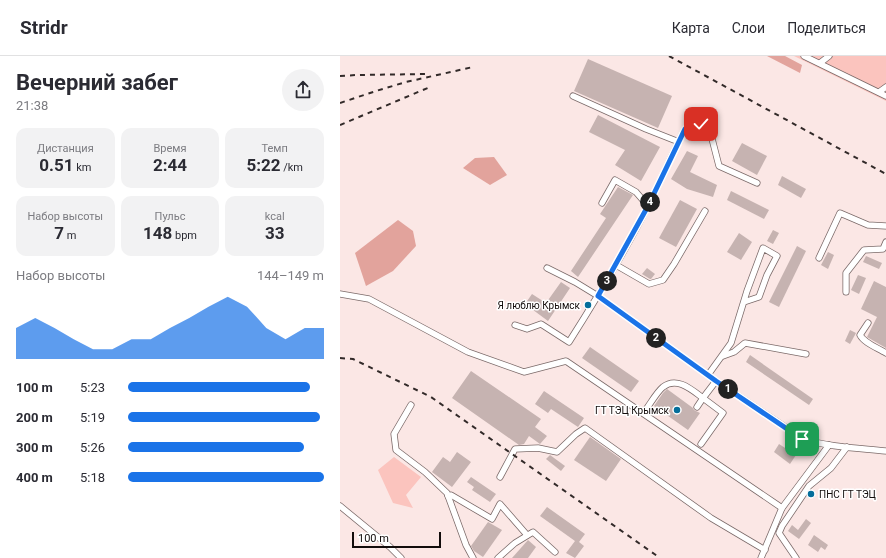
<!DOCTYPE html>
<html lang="ru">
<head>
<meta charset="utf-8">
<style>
	:root { --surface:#fff; --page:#f2f2f3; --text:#2b2b33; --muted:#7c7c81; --line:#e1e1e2; --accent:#1a73e8 }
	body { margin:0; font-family:Roboto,sans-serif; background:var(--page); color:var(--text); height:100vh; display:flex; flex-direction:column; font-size:15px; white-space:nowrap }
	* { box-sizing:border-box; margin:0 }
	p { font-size:13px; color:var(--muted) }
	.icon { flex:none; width:22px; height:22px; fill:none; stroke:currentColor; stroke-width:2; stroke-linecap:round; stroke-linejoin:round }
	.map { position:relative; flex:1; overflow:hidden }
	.drawer { display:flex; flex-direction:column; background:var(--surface); width:340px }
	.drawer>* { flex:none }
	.scale { position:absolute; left:12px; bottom:10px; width:89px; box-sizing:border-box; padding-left:4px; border:2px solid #120c0b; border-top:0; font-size:11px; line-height:14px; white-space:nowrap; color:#120c0b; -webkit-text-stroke:3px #fff; paint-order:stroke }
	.pin { position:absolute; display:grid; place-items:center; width:34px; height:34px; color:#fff; margin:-17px; border-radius:8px; box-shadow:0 2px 6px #0006 }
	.km { position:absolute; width:20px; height:20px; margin:-10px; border-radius:50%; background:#222; color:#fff; font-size:11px; line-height:20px; text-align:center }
	.round { display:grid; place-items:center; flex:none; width:42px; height:42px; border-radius:21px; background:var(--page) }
	.overview { display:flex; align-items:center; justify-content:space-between; height:68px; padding:0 16px }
	h1 { font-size:22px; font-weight:700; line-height:30px }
	.figures { display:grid; grid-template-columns:repeat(3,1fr); gap:6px; height:68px; padding:4px 16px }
	.figures div { display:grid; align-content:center; border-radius:10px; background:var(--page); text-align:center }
	.figures b { font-size:17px; font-weight:700 }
	.figures small { font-size:11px; font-weight:400 }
	.figures p { font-size:11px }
	.chart { height:112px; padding:8px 16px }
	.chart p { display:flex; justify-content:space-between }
	.chart svg { width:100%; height:72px; margin-top:4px; fill:var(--accent); opacity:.7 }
	ul { padding:0 16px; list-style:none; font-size:13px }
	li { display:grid; grid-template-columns:64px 48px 1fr; align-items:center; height:30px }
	li i { height:10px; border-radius:5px; background:var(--accent) }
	header { display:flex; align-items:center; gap:24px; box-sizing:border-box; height:56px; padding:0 20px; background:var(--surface); border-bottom:1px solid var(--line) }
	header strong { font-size:19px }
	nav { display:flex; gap:22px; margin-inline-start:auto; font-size:14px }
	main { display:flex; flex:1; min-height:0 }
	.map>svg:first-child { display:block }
	.green { fill:#fbc4be }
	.water { fill:#e2a39c }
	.building { fill:#c6b3b1 }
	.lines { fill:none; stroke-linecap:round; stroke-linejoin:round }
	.minor-casing { stroke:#7b6a69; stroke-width:7 }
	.minor { stroke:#fff; stroke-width:5.5 }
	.rail { stroke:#322a29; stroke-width:2; stroke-dasharray:5 5; stroke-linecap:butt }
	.route-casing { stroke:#fff; stroke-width:8 }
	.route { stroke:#1a73e8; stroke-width:5 }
	.poi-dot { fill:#046e9b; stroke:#fff; stroke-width:1.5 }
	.labels { text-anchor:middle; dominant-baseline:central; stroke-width:3; stroke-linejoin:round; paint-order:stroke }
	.poi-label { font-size:10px; fill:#120c0b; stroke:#fff; text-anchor:end }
</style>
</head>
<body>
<header>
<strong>Stridr</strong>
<nav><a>Карта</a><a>Слои</a><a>Поделиться</a></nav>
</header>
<main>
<section class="drawer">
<div class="overview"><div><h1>Вечерний забег</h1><p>21:38</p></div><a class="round"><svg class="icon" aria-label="share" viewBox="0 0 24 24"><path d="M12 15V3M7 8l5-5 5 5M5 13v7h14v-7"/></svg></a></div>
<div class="figures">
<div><p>Дистанция</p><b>0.51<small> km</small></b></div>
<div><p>Время</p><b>2:44</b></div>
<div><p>Темп</p><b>5:22<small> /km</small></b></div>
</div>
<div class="figures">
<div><p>Набор высоты</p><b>7<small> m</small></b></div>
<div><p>Пульс</p><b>148<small> bpm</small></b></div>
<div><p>kcal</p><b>33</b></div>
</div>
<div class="chart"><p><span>Набор высоты</span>144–149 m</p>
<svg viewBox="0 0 160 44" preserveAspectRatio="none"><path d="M0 44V25L10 19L20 25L30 32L40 38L50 38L60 32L70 32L80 25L90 19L100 12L110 6L120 12L130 25L140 32L150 25L160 25V44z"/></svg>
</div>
<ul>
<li><b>100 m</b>5:23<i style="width:93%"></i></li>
<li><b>200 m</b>5:19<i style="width:98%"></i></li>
<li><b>300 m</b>5:26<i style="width:90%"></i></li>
<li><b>400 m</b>5:18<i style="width:100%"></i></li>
</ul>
</section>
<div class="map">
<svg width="546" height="502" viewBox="0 0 546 502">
	<rect width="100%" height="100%" fill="#fbe7e5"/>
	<g class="green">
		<polygon points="454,0 546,0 546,45"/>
		<polygon points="54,401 81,421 66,439 73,452 53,447 38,414"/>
	</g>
	<g class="water">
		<polygon points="427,0 445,0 462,9 460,17"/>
		<polygon points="154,101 167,119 150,129 123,112 135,102"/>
		<polygon points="58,164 73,175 76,190 53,215 26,230 15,197"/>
	</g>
	<g class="building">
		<polygon points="248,3 332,40 318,72 234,35"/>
		<polygon points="258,59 320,91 301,125 275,109 285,94 249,76"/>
		<polygon points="402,87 427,100 417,119 392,105"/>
		<polygon points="347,95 358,100 350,116 377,129 373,141 347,133 331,123"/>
		<polygon points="442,120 466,133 461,142 438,129"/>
		<polygon points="278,131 293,139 238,221 231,215 266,162 260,158"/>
		<polygon points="391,135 429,154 424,163 387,144"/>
		<polygon points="340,144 357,153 336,191 319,182"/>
		<polygon points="433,174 439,177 433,188 427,185"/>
		<polygon points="399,177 412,186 401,204 387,196"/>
		<polygon points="457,190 466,195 439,251 429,246"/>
		<polygon points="488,196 494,199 488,213 481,209"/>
		<polygon points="526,200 542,207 539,213 523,206"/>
		<polygon points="307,212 315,218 311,223 310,223 302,218"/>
		<polygon points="518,219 526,222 519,238 511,234"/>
		<polygon points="534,225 546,231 546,292 527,281 537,261 521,253"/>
		<polygon points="221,226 230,232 208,265 185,248 192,238 206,247"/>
		<polygon points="510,274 516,277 510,288 505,285"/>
		<polygon points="250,291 299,325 291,336 242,302"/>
		<polygon points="410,299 473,343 469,349 406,306"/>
		<polygon points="131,315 201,363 195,371 207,380 200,388 189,380 184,388 179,389 112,342"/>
		<polygon points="327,333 353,352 354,354 360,357 348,374 314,350 323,337"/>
		<polygon points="204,335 244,362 238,371 211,353 208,357 195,348"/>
		<polygon points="250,381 281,403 266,425 234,404"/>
		<polygon points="439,388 456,399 450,408 434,396"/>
		<polygon points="117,396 131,406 112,431 92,416 103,401 110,406"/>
		<polygon points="210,399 225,410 221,415 206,403"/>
		<polygon points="131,421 156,438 150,446 132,434 134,431 127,426"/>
		<polygon points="207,451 245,478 239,486 244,490 235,502 226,497 235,485 200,460"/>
		<polygon points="466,463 471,467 459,483 448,475 452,469 458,474"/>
		<polygon points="148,466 162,474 143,501 134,495 131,490"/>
		<polygon points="474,479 488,489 485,494 481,491 478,496 468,489"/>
		<polygon points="188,484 196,491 188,502 172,502"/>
	</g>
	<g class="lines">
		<g class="minor-casing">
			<g id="minor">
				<polyline points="464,0 546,40"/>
				<polyline points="480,7 489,0"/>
				<polyline points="539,36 546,31"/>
				<polyline points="233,40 306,73 339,86"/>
				<polyline points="262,147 275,124 296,136 308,150"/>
				<polyline points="479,202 500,157 528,169 546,170"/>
				<polyline points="276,209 309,228 323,224 334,208 365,155"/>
				<path d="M207,212L235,226L258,240L376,325L463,383C489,391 518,392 546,395"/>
				<polyline points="506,236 506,217 524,194 543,193 546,186"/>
				<polyline points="0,238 29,243 128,296 184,316 226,305 442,452 489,389"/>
				<path d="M528,267L520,279C524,287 538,292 546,297"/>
				<path d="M175,269L187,273L201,268L229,286C257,242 284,197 308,150C321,124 332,98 345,73L352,68L361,69L370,75L379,110L417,127"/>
				<polyline points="383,300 394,296 405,287 466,298"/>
				<polyline points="368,319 391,287 407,235 423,192 437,200 427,219 419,241 404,246"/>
				<polyline points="71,349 54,378 56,394 85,416 107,437 126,489 133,502"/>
				<polyline points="357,351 363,342 383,357 361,388"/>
				<path d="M307,352C312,345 317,336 323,331C337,320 352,334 363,342L376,325"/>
				<polyline points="160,421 175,393 198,392 217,396 236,378 245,372 371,462 425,494"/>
				<polyline points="108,440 111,439 152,463 160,448 187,479"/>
				<polyline points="0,450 50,491 61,502"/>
				<polyline points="158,502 175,487 193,476 215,496"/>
				<polyline points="421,502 442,452"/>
				<polyline points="456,502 439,477 442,470 469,430 491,412 507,391"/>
			</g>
		</g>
		<use href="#minor" class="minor"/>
		<g class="rail">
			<polyline points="329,0 546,118"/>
			<polyline points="0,20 17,19 88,18"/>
			<polyline points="0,47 36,35 66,26 133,11"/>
			<polyline points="0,69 90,31"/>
			<polyline points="0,302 13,303 91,341 320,502"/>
		</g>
	</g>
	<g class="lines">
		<g class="route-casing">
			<polyline id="route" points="361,68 352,68 345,73 308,150 258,240 376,325 462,383"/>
		</g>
		<use href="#route" class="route"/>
	</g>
	<g class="poi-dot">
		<circle cx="248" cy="249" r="4"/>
		<circle cx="337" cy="354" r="4"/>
		<circle cx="471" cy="438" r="4"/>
	</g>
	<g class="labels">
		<g class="poi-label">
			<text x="240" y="249">Я люблю Крымск</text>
			<text x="329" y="354">ГТ ТЭЦ Крымск</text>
			<text x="479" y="438" text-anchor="start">ПНС ГТ ТЭЦ</text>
		</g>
	</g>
</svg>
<div class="scale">100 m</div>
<div class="pin" style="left:462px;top:383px;background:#1e9e55"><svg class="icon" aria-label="arrive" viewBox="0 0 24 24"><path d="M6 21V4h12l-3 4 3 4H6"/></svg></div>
<div class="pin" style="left:361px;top:68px;background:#d93025"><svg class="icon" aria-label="check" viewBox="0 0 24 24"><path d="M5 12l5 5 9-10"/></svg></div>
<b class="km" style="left:388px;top:333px">1</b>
<b class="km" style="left:316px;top:282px">2</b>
<b class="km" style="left:267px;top:225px">3</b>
<b class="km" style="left:310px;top:146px">4</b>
</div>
</main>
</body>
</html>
